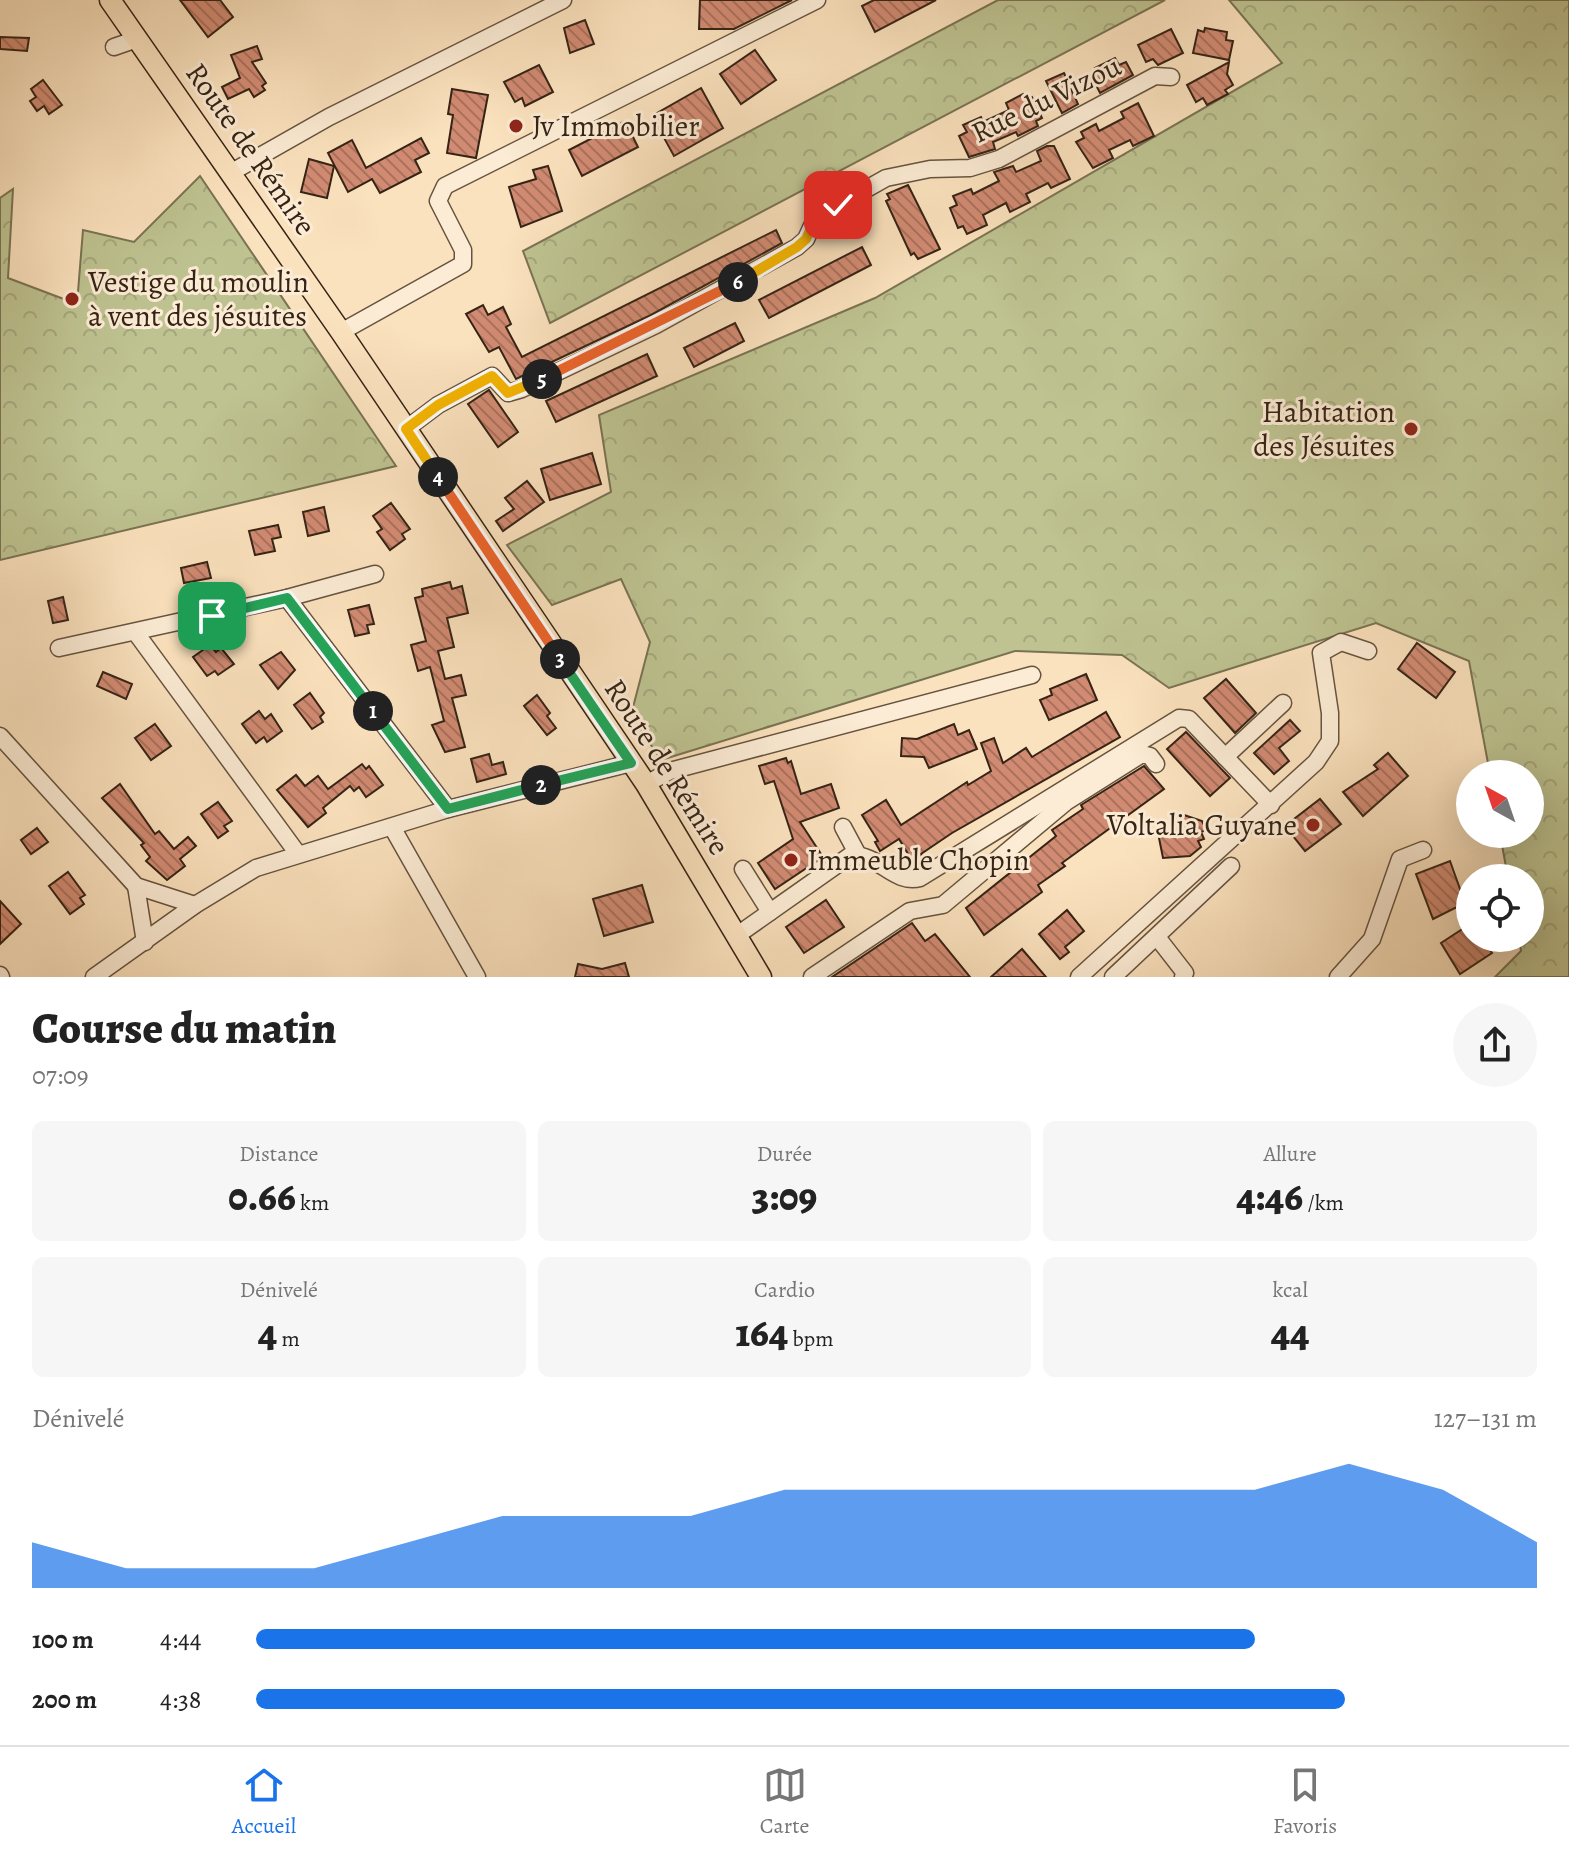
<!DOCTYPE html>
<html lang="fr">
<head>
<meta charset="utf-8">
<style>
	:root { --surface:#fff; --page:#f6f6f6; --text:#222; --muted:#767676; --line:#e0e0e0; --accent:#1a73e8 }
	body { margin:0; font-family:Alegreya,serif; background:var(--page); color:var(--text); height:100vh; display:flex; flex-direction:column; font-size:30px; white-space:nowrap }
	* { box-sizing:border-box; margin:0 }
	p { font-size:26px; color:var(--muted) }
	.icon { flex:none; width:44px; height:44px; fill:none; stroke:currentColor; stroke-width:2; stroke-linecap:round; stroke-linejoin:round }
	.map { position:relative; height:977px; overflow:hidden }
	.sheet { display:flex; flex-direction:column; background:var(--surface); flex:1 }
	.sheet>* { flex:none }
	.needle { width:52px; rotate:320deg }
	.controls { position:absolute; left:1456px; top:760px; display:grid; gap:16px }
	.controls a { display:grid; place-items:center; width:88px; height:88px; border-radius:50%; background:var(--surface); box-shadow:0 8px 32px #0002; font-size:40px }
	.pin { position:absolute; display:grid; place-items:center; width:68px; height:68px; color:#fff; margin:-34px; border-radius:16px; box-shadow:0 4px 12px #0006 }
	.km { position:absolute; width:40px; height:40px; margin:-20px; border-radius:50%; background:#222; color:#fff; font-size:22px; line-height:40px; text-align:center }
	.round { display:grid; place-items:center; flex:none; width:84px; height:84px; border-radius:42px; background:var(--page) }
	.head { display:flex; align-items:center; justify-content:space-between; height:136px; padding:0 32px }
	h1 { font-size:44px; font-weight:800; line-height:60px }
	.stats { display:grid; grid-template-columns:repeat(3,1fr); gap:12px; height:136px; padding:8px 32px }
	.stats div { display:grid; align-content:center; border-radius:12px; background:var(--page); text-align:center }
	.stats b { font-size:40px; font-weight:800 }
	.stats small { font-size:22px; font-weight:400 }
	.stats p { font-size:22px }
	.chart { height:224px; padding:16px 32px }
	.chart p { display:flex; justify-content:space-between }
	.chart svg { width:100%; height:144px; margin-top:8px; fill:var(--accent); opacity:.7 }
	ul { padding:0 32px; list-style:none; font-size:26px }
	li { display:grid; grid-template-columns:128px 96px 1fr; align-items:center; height:60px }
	li i { height:20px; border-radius:10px; background:var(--accent) }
	.dock { display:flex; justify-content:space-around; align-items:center; height:112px; border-top:2px solid var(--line); background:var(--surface); font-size:22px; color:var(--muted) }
	.dock a { display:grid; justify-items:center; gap:4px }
	.dock .on { color:var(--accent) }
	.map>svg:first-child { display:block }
	.forest { fill:url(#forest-crowns); stroke:#7a7353; stroke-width:2 }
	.building { fill:url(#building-back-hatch); stroke:#352315; stroke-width:2 }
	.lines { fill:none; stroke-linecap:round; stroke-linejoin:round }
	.minor-casing { stroke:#66533f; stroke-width:19 }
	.major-casing { stroke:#352315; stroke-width:23 }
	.minor { stroke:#fcecd5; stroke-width:16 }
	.major { stroke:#fbe2be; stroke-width:20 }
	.split-1-casing { stroke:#fff; stroke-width:16 }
	.split-2-casing { stroke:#fff; stroke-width:16 }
	.split-3-casing { stroke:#fff; stroke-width:16 }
	.split-4-casing { stroke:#fff; stroke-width:16 }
	.split-5-casing { stroke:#fff; stroke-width:16 }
	.split-6-casing { stroke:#fff; stroke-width:16 }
	.split-7-casing { stroke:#fff; stroke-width:16 }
	.split-1 { stroke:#22a559; stroke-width:10 }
	.split-2 { stroke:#22a559; stroke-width:10 }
	.split-3 { stroke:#22a559; stroke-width:10 }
	.split-4 { stroke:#f0652b; stroke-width:10 }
	.split-5 { stroke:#f5b400; stroke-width:10 }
	.split-6 { stroke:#f0652b; stroke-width:10 }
	.split-7 { stroke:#f5b400; stroke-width:10 }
	.poi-dot { fill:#8f2418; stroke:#fcecd5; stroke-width:3 }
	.labels { text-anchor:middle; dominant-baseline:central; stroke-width:6; stroke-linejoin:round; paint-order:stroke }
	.street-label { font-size:30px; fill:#352315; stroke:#fcecd5 }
	.poi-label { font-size:30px; fill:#352315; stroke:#fcecd5; text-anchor:start }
</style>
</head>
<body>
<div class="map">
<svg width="1569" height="977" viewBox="0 0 1569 977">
	<defs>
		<pattern id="forest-crowns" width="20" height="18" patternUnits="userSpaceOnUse" patternTransform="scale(2)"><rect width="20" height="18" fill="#bec391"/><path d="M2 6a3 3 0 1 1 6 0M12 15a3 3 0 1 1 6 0" fill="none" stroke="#a4a77c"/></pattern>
		<pattern id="building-back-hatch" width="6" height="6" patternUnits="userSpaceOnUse" patternTransform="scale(2)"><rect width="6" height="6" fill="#d28b73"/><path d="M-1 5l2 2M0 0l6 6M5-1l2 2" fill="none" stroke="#ab715d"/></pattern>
	</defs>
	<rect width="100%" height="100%" fill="#fbe2be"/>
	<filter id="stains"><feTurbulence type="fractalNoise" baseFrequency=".0025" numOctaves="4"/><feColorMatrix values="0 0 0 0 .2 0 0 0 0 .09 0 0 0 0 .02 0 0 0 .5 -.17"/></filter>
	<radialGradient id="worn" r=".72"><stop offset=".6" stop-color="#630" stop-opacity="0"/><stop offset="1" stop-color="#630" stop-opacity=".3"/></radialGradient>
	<g class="forest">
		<polygon points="998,0 1165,0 550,323 523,251"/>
		<polygon points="1229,0 1569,0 1569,977 1495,977 1521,951 1519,938 1530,938 1530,878 1508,878 1500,834 1530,834 1530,774 1490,774 1469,661 1376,623 1169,688 1122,655 1015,651 661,760 631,715 650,642 621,579 552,605 507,545 611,492 599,415 875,298 1282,63"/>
		<polygon points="200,176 396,466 0,560 0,198 13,189 8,278 77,304 83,230 134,242"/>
	</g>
	<g class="building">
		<polygon points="180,0 220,0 233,17 208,37"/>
		<polygon points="700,0 792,0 734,29 699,29"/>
		<polygon points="874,0 936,0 875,32 862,6"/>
		<polygon points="585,20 594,44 570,53 564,28"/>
		<polygon points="1205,28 1227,32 1226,40 1233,41 1229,60 1193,53 1198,30 1204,32"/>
		<polygon points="1171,29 1183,53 1158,65 1153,59 1146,62 1138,45"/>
		<polygon points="0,37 29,38 27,51 0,49"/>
		<polygon points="257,46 262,59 252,62 266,83 262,86 265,90 254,97 249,89 228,99 222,87 240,78 231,55"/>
		<polygon points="755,50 776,80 741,104 720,74"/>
		<polygon points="1115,58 1119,65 1126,62 1133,75 1100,93 1091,75 1097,72 1095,68"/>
		<polygon points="1229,62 1227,74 1233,85 1225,90 1228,94 1207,105 1203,98 1196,102 1187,85"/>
		<polygon points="539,65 553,92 525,106 522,98 515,102 504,82"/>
		<polygon points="1064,73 1078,104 1062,113 1046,81"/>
		<polygon points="43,80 62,105 49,114 44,106 37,111 30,101 36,97 31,89"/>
		<polygon points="701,88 723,128 674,156 652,116"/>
		<polygon points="452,89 488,95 476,158 447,153 453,115 448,114"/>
		<polygon points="1023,94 1026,100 1032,97 1042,118 1036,121 1038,126 1018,136 1016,132 993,142 995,149 969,157 959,136 967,132 963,125 981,117 983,122 1009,110 1006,103"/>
		<polygon points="1138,103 1154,136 1133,146 1130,140 1109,150 1113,158 1093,168 1076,142 1084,138 1081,132 1096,124 1099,131 1124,118 1121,112"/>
		<polygon points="625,121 638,147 582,176 569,150"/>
		<polygon points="421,138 429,153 415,160 421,172 380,193 372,179 348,192 328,153 352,140 366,168"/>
		<polygon points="1047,146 1054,146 1070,179 1051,188 1048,183 1026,194 1030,202 1010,212 1006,203 983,215 987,225 967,234 963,226 958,228 950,208 957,205 953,196 971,189 973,194 999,181 994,172 1013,166 1016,172 1041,161 1037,151"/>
		<polygon points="309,159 334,166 327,198 301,192"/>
		<polygon points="548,166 562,211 521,227 509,187 536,179 533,170"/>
		<polygon points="908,185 940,249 918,259 914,253 911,255 886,201 890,199 887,194"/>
		<polygon points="776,230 782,243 651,315 516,379 499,347 489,352 466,314 483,305 488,315 503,307 511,324 506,327 522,357"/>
		<polygon points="862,247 871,265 769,318 759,300"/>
		<polygon points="735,323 744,341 694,367 684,348"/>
		<polygon points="647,354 657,376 556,422 546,401"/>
		<polygon points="489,390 518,432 498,447 468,404"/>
		<polygon points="592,453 601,484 550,500 541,469"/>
		<polygon points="527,481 544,502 503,531 496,521 514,509 505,498"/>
		<polygon points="391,503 410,529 402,534 405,539 390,550 377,532 382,529 373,516"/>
		<polygon points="324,507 329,531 308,536 303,512"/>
		<polygon points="278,525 281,537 272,539 275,551 255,555 249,531"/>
		<polygon points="207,562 211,578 184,583 181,568"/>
		<polygon points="450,582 452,589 462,586 468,613 447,618 454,647 438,651 445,679 461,675 466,695 452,698 465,747 445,752 432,725 444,721 430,667 418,671 411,645 426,641 415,598 423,596 422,589"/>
		<polygon points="63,597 68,620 53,623 48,601"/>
		<polygon points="369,605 374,624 367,625 369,633 355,636 348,610"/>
		<polygon points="1417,643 1455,672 1436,698 1398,669"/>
		<polygon points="210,645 216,652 221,648 234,664 218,675 215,671 207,676 193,657"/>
		<polygon points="281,652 295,670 278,689 260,665"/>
		<polygon points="103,672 132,684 126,699 97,686"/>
		<polygon points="1086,674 1097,700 1049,720 1040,700 1052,695 1050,689"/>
		<polygon points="1226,679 1256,713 1235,733 1204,698"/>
		<polygon points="310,693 324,713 320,717 323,722 312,729 294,705"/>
		<polygon points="537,695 550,713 547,716 556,728 547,735 524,706"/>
		<polygon points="259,711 265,719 271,714 282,731 267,742 264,737 256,743 242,724"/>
		<polygon points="1106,712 1120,737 952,833 921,854 926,861 916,867 899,839 880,851 875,842 878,841 862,815 886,800 901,825 967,782 968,785 991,771 981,743 994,738 1003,763 1026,748 1032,757"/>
		<polygon points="1290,720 1300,731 1279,748 1289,761 1274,774 1254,753"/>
		<polygon points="155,724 171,746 151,760 135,738"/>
		<polygon points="954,724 958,735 969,730 977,749 929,768 924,757 901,756 902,738 917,739"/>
		<polygon points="1186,732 1230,778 1210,796 1167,749"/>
		<polygon points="1388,753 1408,776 1363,816 1343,792 1378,769 1374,765"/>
		<polygon points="489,754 492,765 503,762 506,774 477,782 471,759"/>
		<polygon points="786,758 788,763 791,761 801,794 831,784 839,808 800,822 823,857 775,889 758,863 793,839 774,781 765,784 759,766"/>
		<polygon points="362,764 366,769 369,766 383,785 366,797 359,787 354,791 350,786 323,808 326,813 308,827 277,790 296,775 305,786 318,776 328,789"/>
		<polygon points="1144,766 1164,789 1062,863 1065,866 1038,885 1042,892 984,935 966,908 1056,836 1052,830 1083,809 1081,805"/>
		<polygon points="120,784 155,834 159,831 174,849 188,837 196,846 180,859 185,866 167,880 146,861 150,857 141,845 144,843 102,798"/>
		<polygon points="1320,799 1341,824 1305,851 1285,826"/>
		<polygon points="218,802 232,821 224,826 228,831 218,838 201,814"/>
		<polygon points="1184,815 1202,821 1206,830 1201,832 1204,839 1198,841 1201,847 1190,856 1163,858 1158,833 1173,829 1176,819"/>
		<polygon points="37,828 48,842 31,854 21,840"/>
		<polygon points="1450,861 1465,903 1433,919 1416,874"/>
		<polygon points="68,872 85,895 80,898 84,904 70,914 49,886"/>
		<polygon points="642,885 653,922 604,936 593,899"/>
		<polygon points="826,900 844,927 804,953 786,927"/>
		<polygon points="0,901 21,924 0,944"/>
		<polygon points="1067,910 1084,931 1065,947 1069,952 1060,959 1039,934"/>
		<polygon points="912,923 925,941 935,934 970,977 832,977"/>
		<polygon points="1470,924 1470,938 1482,938 1492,953 1460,974 1441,943"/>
		<polygon points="1022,949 1046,977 991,977"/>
		<polygon points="625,963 629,977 575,977 578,964 602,969"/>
	</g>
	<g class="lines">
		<g class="minor-casing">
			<g id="minor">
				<polyline points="114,47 137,39"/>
				<polyline points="232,172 329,117 563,0"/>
				<polyline points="341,332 463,264 463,250 438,201 445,186 817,0"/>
				<polyline points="406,429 438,405 492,376 508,393 522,389 656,325 797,247 806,239 812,226 838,205 886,178 930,169 970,168 999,159 1155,76 1171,77"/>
				<polyline points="287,598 448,809"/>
				<polyline points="136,633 298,854"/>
				<polyline points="59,648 287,598 375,574"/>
				<polyline points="0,736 136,886 195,905"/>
				<polyline points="1225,757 1283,703"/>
				<polyline points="646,784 670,771 1032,675"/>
				<polyline points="392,827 477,977"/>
				<polyline points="843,827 858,855"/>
				<polyline points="743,869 770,912"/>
				<polyline points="136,886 145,942"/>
				<path d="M736,936L851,855C879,854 894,885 920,878L1179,718L1189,719L1271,805"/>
				<polyline points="1157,937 1185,973 1183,977"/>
				<polyline points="0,975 1,977"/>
				<polyline points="94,977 195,905 256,868 448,809 631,763"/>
				<polyline points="812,977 910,911 943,905 1066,802 1142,754 1150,756 1156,764"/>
				<polyline points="1079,977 1316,762 1330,741 1330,713 1321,653 1341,642 1368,651"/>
				<polyline points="1113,977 1231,866"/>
				<polyline points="1338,977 1372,939 1400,859 1423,850"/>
			</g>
		</g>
		<g class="major-casing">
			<polyline id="major" points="110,0 341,332 646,784 761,977"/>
		</g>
		<use href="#minor" class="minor"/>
		<use href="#major" class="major"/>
	</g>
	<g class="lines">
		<g class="split-1-casing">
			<polyline id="split-1" points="212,616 287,598 373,711"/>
		</g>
		<g class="split-2-casing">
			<polyline id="split-2" points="373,711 448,809 541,785"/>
		</g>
		<g class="split-3-casing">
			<polyline id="split-3" points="541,785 631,763 560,659"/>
		</g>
		<g class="split-4-casing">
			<polyline id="split-4" points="438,477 560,659"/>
		</g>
		<g class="split-5-casing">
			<polyline id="split-5" points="438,477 406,429 438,405 492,376 508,393 542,379"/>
		</g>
		<g class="split-6-casing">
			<polyline id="split-6" points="542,379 738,282"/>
		</g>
		<g class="split-7-casing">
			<polyline id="split-7" points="738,282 797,247 806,239 812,226 838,205"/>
		</g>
		<use href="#split-1" class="split-1"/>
		<use href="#split-2" class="split-2"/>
		<use href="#split-3" class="split-3"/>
		<use href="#split-4" class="split-4"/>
		<use href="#split-5" class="split-5"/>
		<use href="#split-6" class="split-6"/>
		<use href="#split-7" class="split-7"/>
	</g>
	<g class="poi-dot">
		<circle cx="516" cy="126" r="8"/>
		<circle cx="72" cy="299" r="8"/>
		<circle cx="1411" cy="429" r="8"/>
		<circle cx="1313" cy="825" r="8"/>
		<circle cx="791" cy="860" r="8"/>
	</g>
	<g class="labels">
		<g class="street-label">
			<text transform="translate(1046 99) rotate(-26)">Rue du Vizou</text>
			<text transform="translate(251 149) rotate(55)">Route de Rémire</text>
			<text transform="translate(667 767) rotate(57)">Route de Rémire</text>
		</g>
		<g class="poi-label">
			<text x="532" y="126">Jv Immobilier</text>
			<text x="88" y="282">Vestige du moulin<tspan x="88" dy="34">à vent des jésuites</tspan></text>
			<text x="1395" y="412" text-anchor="end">Habitation<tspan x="1395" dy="34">des Jésuites</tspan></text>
			<text x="1297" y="825" text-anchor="end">Voltalia Guyane</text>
			<text x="807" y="860">Immeuble Chopin</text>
		</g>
	</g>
	<rect width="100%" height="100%" filter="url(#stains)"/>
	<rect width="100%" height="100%" fill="url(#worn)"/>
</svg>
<div class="controls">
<a><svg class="needle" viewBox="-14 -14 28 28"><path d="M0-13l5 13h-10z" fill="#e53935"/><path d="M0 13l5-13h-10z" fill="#767676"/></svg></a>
<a><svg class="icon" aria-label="locate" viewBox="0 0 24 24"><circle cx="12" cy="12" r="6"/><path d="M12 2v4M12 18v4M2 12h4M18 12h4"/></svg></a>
</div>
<div class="pin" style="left:212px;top:616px;background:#1e9e55"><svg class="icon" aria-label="arrive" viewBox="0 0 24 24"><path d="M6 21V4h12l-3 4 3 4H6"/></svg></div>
<div class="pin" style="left:838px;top:205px;background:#d93025"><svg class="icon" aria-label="check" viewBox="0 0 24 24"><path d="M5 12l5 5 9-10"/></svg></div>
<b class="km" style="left:373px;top:711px">1</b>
<b class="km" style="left:541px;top:785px">2</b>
<b class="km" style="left:560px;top:659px">3</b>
<b class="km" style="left:438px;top:477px">4</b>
<b class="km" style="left:542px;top:379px">5</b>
<b class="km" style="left:738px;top:282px">6</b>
</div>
<section class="sheet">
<div class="head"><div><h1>Course du matin</h1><p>07:09</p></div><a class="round"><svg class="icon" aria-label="share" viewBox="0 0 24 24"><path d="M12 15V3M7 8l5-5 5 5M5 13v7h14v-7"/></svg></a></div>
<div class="stats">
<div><p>Distance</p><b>0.66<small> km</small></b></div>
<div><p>Durée</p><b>3:09</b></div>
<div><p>Allure</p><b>4:46<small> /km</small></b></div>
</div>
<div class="stats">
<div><p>Dénivelé</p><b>4<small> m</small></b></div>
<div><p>Cardio</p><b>164<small> bpm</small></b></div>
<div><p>kcal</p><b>44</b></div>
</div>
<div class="chart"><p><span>Dénivelé</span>127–131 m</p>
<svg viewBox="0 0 160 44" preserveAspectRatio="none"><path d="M0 44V30L10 38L20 38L30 38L40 30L50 22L60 22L70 22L80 14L90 14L100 14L110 14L120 14L130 14L140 6L150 14L160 30V44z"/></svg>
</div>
<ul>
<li><b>100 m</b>4:44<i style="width:78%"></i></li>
<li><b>200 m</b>4:38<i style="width:85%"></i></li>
</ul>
</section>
<nav class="dock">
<a class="on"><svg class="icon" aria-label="home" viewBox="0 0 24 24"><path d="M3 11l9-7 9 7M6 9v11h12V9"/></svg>Accueil</a>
<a><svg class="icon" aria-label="map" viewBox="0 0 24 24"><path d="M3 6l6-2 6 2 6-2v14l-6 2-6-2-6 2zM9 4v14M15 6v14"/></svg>Carte</a>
<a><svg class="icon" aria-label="saved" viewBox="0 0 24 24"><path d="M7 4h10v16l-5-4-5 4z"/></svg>Favoris</a>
</nav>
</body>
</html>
